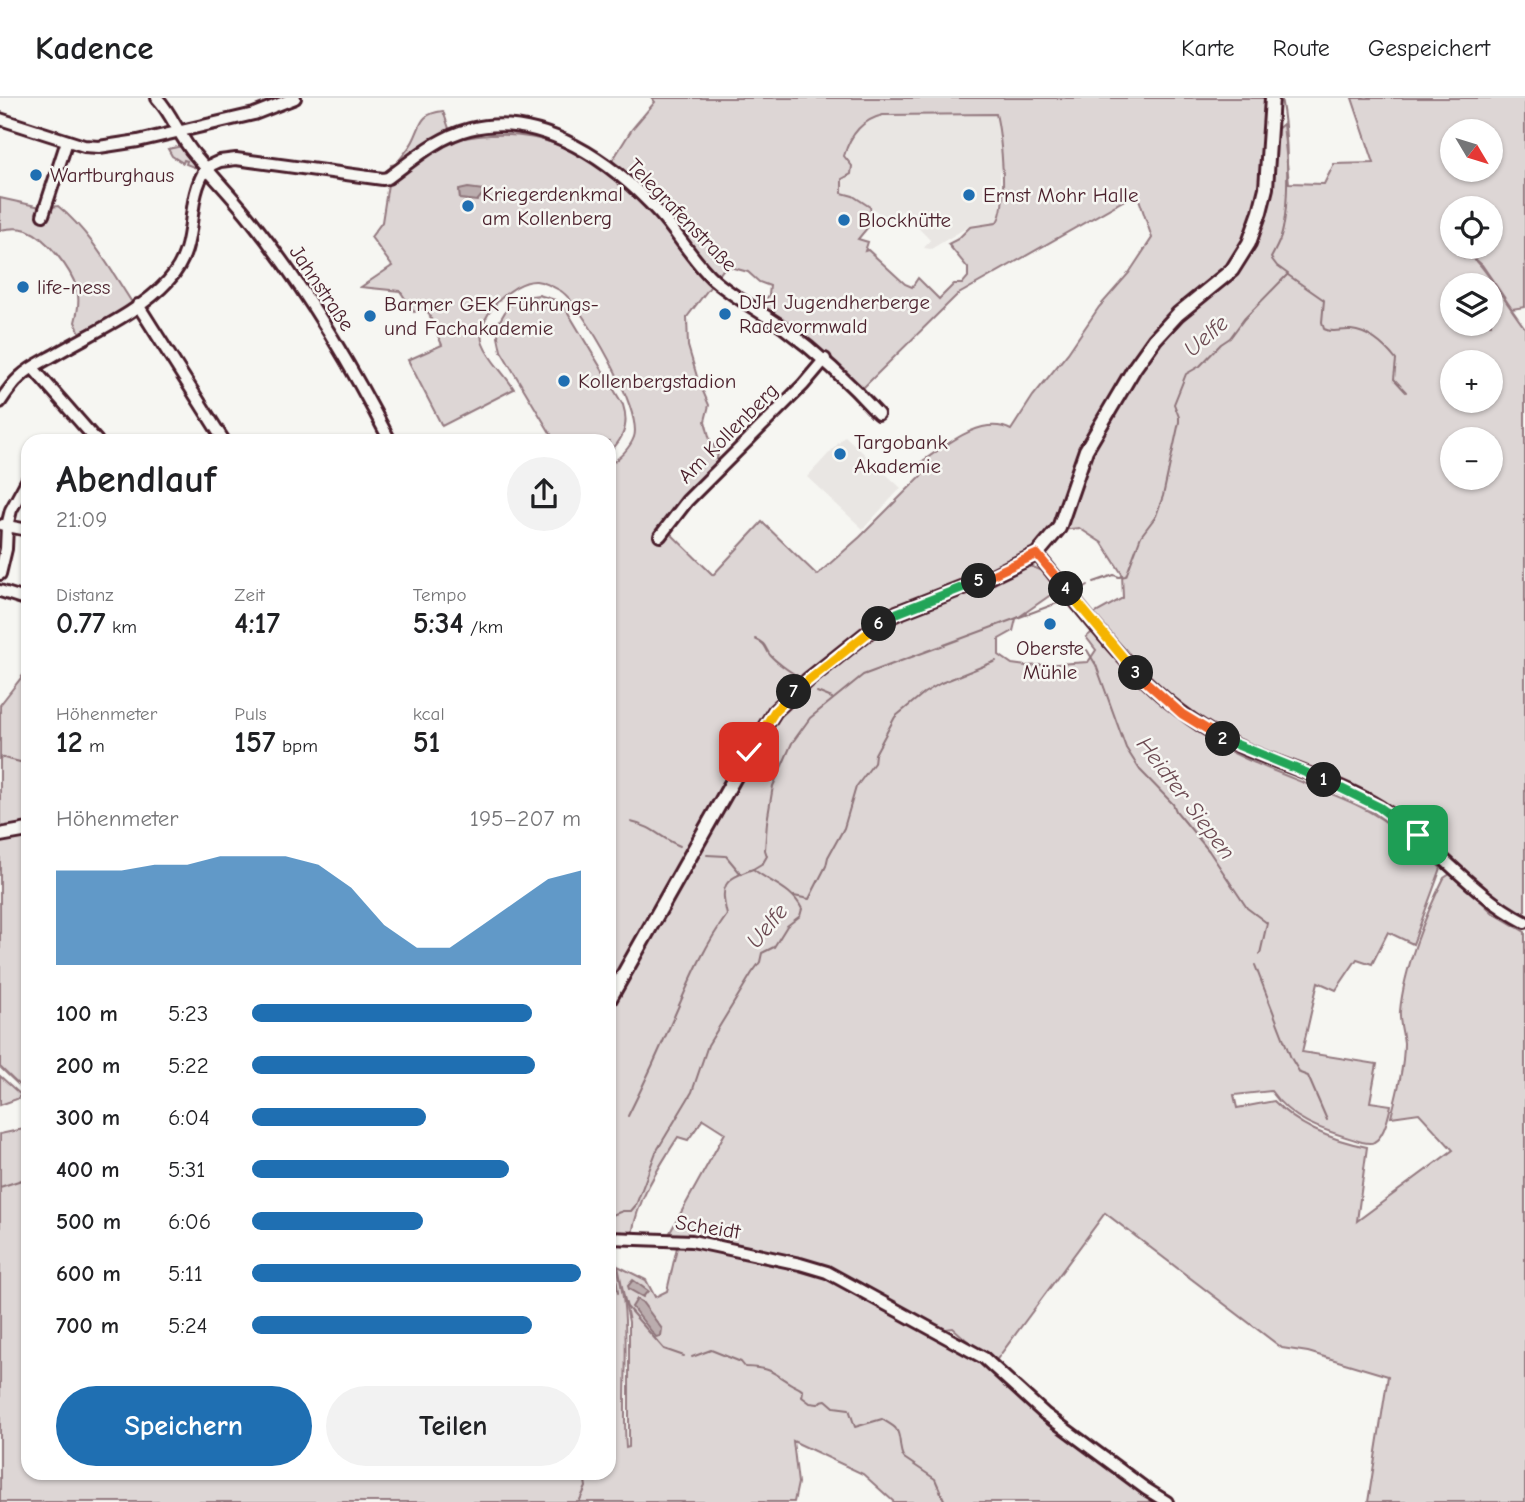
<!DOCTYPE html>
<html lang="de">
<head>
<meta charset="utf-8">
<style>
	:root { --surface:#fff; --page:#f2f2f2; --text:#202124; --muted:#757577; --line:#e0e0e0; --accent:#1f6fb2 }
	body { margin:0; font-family:"Comic Neue",sans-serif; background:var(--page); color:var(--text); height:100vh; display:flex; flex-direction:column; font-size:26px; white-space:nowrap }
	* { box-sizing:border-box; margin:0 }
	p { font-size:23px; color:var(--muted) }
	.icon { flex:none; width:38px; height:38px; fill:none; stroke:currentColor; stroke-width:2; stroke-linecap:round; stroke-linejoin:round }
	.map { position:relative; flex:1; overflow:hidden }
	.sheet { position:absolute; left:21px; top:336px; width:595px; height:1046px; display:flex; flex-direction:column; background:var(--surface); border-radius:21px; box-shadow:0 2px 5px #0004 }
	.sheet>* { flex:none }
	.needle { width:46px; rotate:128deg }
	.fabs { position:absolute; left:1440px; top:21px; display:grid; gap:14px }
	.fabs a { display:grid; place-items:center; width:63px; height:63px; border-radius:50%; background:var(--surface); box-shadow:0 2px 5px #0004; font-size:35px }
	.pin { position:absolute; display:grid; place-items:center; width:60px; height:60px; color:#fff; margin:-30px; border-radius:14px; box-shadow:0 4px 10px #0006 }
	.km { position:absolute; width:35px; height:35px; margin:-18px; border-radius:50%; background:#222; color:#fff; font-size:19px; line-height:35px; text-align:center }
	.round { display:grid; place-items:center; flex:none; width:74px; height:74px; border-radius:37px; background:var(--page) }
	.overview { display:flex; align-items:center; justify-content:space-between; height:119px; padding:0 35px }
	h1 { font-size:38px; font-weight:700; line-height:52px }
	.figures { display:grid; grid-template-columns:repeat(3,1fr); gap:10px; height:119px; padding:7px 35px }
	.figures div { display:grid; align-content:center }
	.figures b { font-size:30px; font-weight:700 }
	.figures small { font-size:19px; font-weight:400 }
	.figures p { font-size:19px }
	.chart { height:196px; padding:14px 35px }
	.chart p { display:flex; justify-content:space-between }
	.chart svg { width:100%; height:126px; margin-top:7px; fill:var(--accent); opacity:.7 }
	.action { display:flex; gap:14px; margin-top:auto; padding:14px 35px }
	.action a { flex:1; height:80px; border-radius:42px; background:var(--accent); color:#fff; font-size:28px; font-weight:700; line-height:80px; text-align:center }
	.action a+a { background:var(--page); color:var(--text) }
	ul { padding:0 35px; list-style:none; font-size:23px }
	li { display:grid; grid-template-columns:112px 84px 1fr; align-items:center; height:52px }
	li i { height:18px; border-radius:9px; background:var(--accent) }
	header { display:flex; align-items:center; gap:42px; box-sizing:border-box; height:98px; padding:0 35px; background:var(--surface); border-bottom:2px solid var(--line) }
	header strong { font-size:33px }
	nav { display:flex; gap:38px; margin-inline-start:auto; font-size:24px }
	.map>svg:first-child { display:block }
	.built { fill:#e9e6e3 }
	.green { fill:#ddd6d5; stroke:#947a80; stroke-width:2; fill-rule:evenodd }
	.water { fill:#bbadae; stroke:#8e747a; stroke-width:2 }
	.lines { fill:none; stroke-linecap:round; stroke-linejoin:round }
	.stream { stroke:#8e747a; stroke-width:2 }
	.minor-casing { stroke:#4a1f2b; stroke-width:16 }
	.major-casing { stroke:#4a1f2b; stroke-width:18 }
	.minor { stroke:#f6f6f2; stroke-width:10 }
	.major { stroke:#f6f6f2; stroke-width:12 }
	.split-1-casing { stroke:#fff; stroke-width:14 }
	.split-2-casing { stroke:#fff; stroke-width:14 }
	.split-3-casing { stroke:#fff; stroke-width:14 }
	.split-4-casing { stroke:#fff; stroke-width:14 }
	.split-5-casing { stroke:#fff; stroke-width:14 }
	.split-6-casing { stroke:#fff; stroke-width:14 }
	.split-7-casing { stroke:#fff; stroke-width:14 }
	.split-8-casing { stroke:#fff; stroke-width:14 }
	.split-1 { stroke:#22a559; stroke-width:9 }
	.split-2 { stroke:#22a559; stroke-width:9 }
	.split-3 { stroke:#f0652b; stroke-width:9 }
	.split-4 { stroke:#f5b400; stroke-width:9 }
	.split-5 { stroke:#f0652b; stroke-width:9 }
	.split-6 { stroke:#22a559; stroke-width:9 }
	.split-7 { stroke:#f5b400; stroke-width:9 }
	.split-8 { stroke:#f5b400; stroke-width:9 }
	.poi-dot { fill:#1f6fb2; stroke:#f6f6f2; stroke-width:2.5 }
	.labels { text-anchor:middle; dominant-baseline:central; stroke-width:5; stroke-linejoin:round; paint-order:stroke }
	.poi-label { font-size:21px; fill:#4a1f2b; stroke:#f6f6f2; text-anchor:start }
	.street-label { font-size:21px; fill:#4a1f2b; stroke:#f6f6f2 }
	.water-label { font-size:23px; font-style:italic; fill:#6c4a52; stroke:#f6f6f2 }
</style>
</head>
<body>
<header>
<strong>Kadence</strong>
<nav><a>Karte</a><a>Route</a><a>Gespeichert</a></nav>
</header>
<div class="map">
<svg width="1525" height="1404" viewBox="0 0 1525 1404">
	<rect width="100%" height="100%" fill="#f6f6f2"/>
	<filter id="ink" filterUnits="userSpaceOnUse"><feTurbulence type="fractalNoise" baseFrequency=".0143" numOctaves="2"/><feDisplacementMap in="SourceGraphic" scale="14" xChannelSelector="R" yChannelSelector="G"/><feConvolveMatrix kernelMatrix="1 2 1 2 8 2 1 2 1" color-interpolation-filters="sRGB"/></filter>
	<g filter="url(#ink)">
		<g class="built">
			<polygon points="995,15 1001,36 1003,66 1000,75 1000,117 996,124 971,127 931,151 924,150 930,142 902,113 892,124 870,109 842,95 848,44 867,20 883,17"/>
			<polygon points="845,338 901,390 863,431 807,379"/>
		</g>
		<g class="green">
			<path d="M652,0H1268L1258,110L1234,164L1120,287L1055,430L1029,457L895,513L785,601L609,894V367C619,361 630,350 634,339C643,313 583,208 561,193C554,189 544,184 536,183C512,182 473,221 483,246C489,262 505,276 514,291L442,328L408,262L442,247L426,209L414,214L400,193L361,189L392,168L371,139L382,124L391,67L396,66C401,59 409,51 413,43C422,26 419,16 443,13L453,42C514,30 552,38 604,70L612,63L632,31L655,4ZM996,16C1001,34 1009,112 996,125L970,129L958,141L948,146L968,170V179L962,186H954L939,201L918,180L912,189L905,186L868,152L865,153L868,144L858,141L873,123L870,109L853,98L842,95V81L851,76L852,68L844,58C850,37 861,22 883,17ZM1137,95L1152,140L1129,175L1099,209L1068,255L1033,298L1011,332C981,316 944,349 920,365L923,376L860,439L817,477L762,424L713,477L666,431L715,375L718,355L710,342L705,323L709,307L698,282L688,248L687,219L726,168L748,174L759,184L770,188L769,197L758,211L859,294L957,197Z"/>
			<path d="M1352,0H1525V209L1512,211L1482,167L1474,160L1463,159C1463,159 1473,161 1474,161C1483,166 1514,217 1525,230V821L1500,806L1454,766L1429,737L1404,719L1363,695L1226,638L1185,612L1133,565L1092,517L1123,500L1122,476L1102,445L1079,430L1061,432L1095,342L1163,237L1243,160L1274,34L1283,26L1289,85L1324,86L1334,66L1374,65ZM1452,33H1491V72H1452ZM1452,110H1491V149H1452ZM1452,187H1491V226H1452ZM1452,264H1491V303H1452ZM1452,341H1491V380H1452Z"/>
			<polygon points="182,48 196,70 186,66 187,63 184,62 183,65 172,58 168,51"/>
			<path d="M0,100L45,110L58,108C90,134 111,172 133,206L80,235L75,224C78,213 80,202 77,191C71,171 47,140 27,132C18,129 10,130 0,132Z"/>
			<path d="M539,197L555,202L567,213L623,307C629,325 624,341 609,354V343H555L501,253L498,239L499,224L508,209L524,199Z"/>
			<path d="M1028,467L1043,473L1059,491L1016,521L1013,533L999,541V557L1012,566L1026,568L1088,564L1096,552L1086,539L1095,532C1133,574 1173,622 1224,650C1268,674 1316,687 1361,709C1391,724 1416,747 1441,770L1413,846L1388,834L1372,866L1357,861L1336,892L1318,884L1302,954L1377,966L1370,1004L1391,1007C1389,1017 1384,1039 1374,1044C1371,1046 1366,1045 1362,1044C1327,1033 1293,1025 1271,993L1234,997L1237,1010L1274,1003C1299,1029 1331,1042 1367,1049L1357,1123L1453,1052L1419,1015L1391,1019C1397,996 1404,969 1404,945C1403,934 1399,924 1400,913C1404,871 1425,818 1444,780L1450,776L1453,777L1493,815L1525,834V1404H1368L1388,1278L1308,1254L1282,1250L1105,1115L995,1264L980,1254L953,1230L939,1232L841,1177L668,1138L725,1035L703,1021L688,1042L678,1039C659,1069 637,1102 632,1137L609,1136V907L781,611L898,517Z"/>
			<polygon points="28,571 28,730 0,735 0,607"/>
			<polygon points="28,738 28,995 27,995 0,969 0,742"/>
			<polygon points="0,978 21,997 17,1001 0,1007"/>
			<path d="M28,1030V1376H609V1144C636,1210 621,1282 626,1350L629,1349V1224L618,1168L646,1182L655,1199L667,1193L678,1145L798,1168L826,1178L986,1266L1105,1367L1162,1404H894L863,1376L793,1343L798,1385L794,1404H0V1036Z"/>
		</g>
		<g class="water">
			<polygon points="468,90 484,92 483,96 477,103 460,101 459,92"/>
			<polygon points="633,1182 648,1193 643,1199 629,1191 628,1188"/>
			<polygon points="637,1201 642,1204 662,1231 661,1238 656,1239 632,1209"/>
		</g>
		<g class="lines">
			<g class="stream">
				<path d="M1288,177L1324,202L1322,224L1324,231C1334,236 1340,231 1351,232C1370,234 1385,248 1396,262L1394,281L1406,294"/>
				<polyline points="78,343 79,340"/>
				<path d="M1094,484L1114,477L1119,479L1126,478L1141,438L1156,418L1163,398L1179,324V319L1174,306L1186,276L1200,268L1221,246L1230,240L1244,221L1288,176L1277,168L1271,160C1275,152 1280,144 1282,135C1290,101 1288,35 1281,0"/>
				<polyline points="1080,492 1088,487"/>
				<path d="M755,541C767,546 764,549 770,557C775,563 790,574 798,578"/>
				<polyline points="1087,552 1096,567 1126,650 1140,672 1173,706 1176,713 1209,753 1247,810 1267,825 1260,856"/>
				<polyline points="817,594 832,600"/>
				<polyline points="0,659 28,666"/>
				<path d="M631,724C654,729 660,740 680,748"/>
				<polyline points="707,757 726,758 741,776"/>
				<polyline points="794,798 809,801 826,768 828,759 844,730 856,689 874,665 875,656 895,619 924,595 941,585 996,563"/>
				<polyline points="1255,867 1291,960 1300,975 1308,978 1327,1022"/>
				<path d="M628,1018C645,984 661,949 676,914C691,880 705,847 727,817C720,787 723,782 753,771"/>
				<polyline points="0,1089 28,1080"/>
				<path d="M609,1118L623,1113H631L636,1107L656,1054L692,994L708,947L752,875L760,864L762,855L774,849L787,828L800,818L802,811C792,790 770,785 753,771L763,765L767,758L765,752L767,724L773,688L792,645L810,620L863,577L1063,503"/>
				<polyline points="609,1155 616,1178 618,1195"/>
				<polyline points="624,1200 627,1209 664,1251 684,1258"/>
				<path d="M692,1259L711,1252L741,1264L745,1269C773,1270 771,1274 793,1287C797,1289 800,1290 803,1293L802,1299L810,1305L818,1306L821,1303L826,1302L834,1309L849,1311L855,1329L882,1321C886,1324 894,1328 896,1331C902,1339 898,1352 904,1360L935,1381L945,1404"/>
				<polyline points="579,1404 586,1389 584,1376"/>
			</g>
			<g class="minor-casing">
				<g id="minor">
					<path d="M157,0C173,17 179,39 195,57C213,79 233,99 251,122C306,191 350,265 390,343"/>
					<polyline points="0,21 84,48 99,49 138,43 254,16 295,0"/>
					<path d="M207,69L220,63L236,61L383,81L388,80C414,61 438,39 470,31C542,13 614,65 660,116C679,137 693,163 714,182C735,200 761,214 784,230C819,256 849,284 878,316"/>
					<polyline points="43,117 67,43"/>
					<polyline points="138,207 224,343"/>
					<polyline points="33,270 97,343"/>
					<path d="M0,304C6,295 12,286 20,279C30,269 44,263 56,256C92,235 140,214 168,183C202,146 182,107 207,69"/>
					<polyline points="28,381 11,412 7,428 28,432"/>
					<polyline points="660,438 687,403 803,287 825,261"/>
					<path d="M1037,456C1092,523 1145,600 1224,641C1274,667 1332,679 1380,709C1433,743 1469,795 1525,824"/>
					<polyline points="0,476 6,451 7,428 3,427"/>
					<polyline points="0,493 25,501"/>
					<polyline points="609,1140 692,1143 800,1166 827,1174 984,1260 1045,1316 1146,1391 1167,1404"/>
				</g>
			</g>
			<g class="major-casing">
				<g id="major">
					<polyline points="0,737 28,732"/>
					<polyline points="609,902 749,654 775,613 808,582 881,524 897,515 992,478 1037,456 1059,430 1086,352 1135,269 1155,241 1178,216 1232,172 1249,145 1260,114 1266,90 1272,0"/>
				</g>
			</g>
			<use href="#minor" class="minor"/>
			<use href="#major" class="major"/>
		</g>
	</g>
	<g class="lines" filter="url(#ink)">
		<g class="split-1-casing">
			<polyline id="split-1" points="1324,682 1379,709 1418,737"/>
		</g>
		<g class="split-2-casing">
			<polyline id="split-2" points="1223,641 1324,682"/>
		</g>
		<g class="split-3-casing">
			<polyline id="split-3" points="1136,575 1182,616 1223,641"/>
		</g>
		<g class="split-4-casing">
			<polyline id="split-4" points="1066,491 1136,575"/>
		</g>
		<g class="split-5-casing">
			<polyline id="split-5" points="979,483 1037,456 1066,491"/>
		</g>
		<g class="split-6-casing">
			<polyline id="split-6" points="879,526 897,515 979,483"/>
		</g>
		<g class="split-7-casing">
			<polyline id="split-7" points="794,594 879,526"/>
		</g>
		<g class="split-8-casing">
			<polyline id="split-8" points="749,654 775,613 794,594"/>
		</g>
		<use href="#split-1" class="split-1"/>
		<use href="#split-2" class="split-2"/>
		<use href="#split-3" class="split-3"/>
		<use href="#split-4" class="split-4"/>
		<use href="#split-5" class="split-5"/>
		<use href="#split-6" class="split-6"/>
		<use href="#split-7" class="split-7"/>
		<use href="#split-8" class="split-8"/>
	</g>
	<g class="poi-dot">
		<circle cx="36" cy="77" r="7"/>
		<circle cx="969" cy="97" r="7"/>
		<circle cx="468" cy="108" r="7"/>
		<circle cx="844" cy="122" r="7"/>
		<circle cx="23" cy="189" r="7"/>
		<circle cx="725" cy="216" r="7"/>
		<circle cx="370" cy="218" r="7"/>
		<circle cx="564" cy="283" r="7"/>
		<circle cx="840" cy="356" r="7"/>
		<circle cx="1050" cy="526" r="7"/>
	</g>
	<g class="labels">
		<g class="poi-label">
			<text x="50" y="77">Wartburghaus</text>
			<text x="482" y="96">Kriegerdenkmal<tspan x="482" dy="24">am Kollenberg</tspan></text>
			<text x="983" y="97">Ernst Mohr Halle</text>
			<text x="858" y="122">Blockhütte</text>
			<text x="37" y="189">life-ness</text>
			<text x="739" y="204">DJH Jugendherberge<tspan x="739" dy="24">Radevormwald</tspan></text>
			<text x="384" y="206">Barmer GEK Führungs-<tspan x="384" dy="24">und Fachakademie</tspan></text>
			<text x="578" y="283">Kollenbergstadion</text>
			<text x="854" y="344">Targobank<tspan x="854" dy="24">Akademie</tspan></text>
			<text x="1050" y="550" text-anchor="middle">Oberste<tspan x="1050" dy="24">Mühle</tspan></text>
		</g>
		<g class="street-label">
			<text transform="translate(682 117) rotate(46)">Telegrafenstraße</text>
			<text transform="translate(322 190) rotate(56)">Jahnstraße</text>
			<text transform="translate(728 335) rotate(-45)">Am Kollenberg</text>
			<text transform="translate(708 1129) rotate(9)">Scheidt</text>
		</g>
		<g class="water-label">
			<text transform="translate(1206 238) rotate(-41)">Uelfe</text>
			<text transform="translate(1186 700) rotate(53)">Heidter Siepen</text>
			<text transform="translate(767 828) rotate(-50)">Uelfe</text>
		</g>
	</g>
</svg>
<div class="fabs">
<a><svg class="needle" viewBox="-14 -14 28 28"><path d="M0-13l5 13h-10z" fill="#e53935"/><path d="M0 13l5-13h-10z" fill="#757577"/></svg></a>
<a><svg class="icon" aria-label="locate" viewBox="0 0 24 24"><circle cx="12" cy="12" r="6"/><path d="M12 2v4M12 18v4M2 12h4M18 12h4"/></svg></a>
<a><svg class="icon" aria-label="layers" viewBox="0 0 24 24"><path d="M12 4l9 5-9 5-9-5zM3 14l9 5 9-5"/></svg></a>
<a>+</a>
<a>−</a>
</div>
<div class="pin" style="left:1418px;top:737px;background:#1e9e55"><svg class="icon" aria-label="arrive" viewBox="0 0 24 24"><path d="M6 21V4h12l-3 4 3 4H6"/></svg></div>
<div class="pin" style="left:749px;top:654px;background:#d93025"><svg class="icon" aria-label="check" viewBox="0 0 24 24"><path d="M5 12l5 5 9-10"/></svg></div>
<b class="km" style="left:1324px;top:682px">1</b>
<b class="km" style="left:1223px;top:641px">2</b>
<b class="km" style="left:1136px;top:575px">3</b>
<b class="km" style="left:1066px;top:491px">4</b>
<b class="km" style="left:979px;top:483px">5</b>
<b class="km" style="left:879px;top:526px">6</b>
<b class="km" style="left:794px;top:594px">7</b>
<section class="sheet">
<div class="overview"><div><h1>Abendlauf</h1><p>21:09</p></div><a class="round"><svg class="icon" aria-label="share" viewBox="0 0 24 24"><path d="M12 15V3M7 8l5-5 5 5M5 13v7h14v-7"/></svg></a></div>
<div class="figures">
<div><p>Distanz</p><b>0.77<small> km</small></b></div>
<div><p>Zeit</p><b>4:17</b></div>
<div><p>Tempo</p><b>5:34<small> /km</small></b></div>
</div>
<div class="figures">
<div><p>Höhenmeter</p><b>12<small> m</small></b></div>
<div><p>Puls</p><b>157<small> bpm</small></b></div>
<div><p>kcal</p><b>51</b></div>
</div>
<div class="chart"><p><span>Höhenmeter</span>195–207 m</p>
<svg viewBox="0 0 160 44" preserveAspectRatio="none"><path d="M0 44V11L10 11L20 11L30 9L40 9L50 6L60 6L70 6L80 9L90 17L100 30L110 38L120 38L130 30L140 22L150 14L160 11V44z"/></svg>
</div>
<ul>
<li><b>100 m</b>5:23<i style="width:85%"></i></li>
<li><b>200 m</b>5:22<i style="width:86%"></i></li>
<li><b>300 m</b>6:04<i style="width:53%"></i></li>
<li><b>400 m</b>5:31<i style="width:78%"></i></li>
<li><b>500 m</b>6:06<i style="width:52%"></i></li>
<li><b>600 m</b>5:11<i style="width:100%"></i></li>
<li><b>700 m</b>5:24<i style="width:85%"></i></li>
</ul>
<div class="action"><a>Speichern</a><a>Teilen</a></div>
</section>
</div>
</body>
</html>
